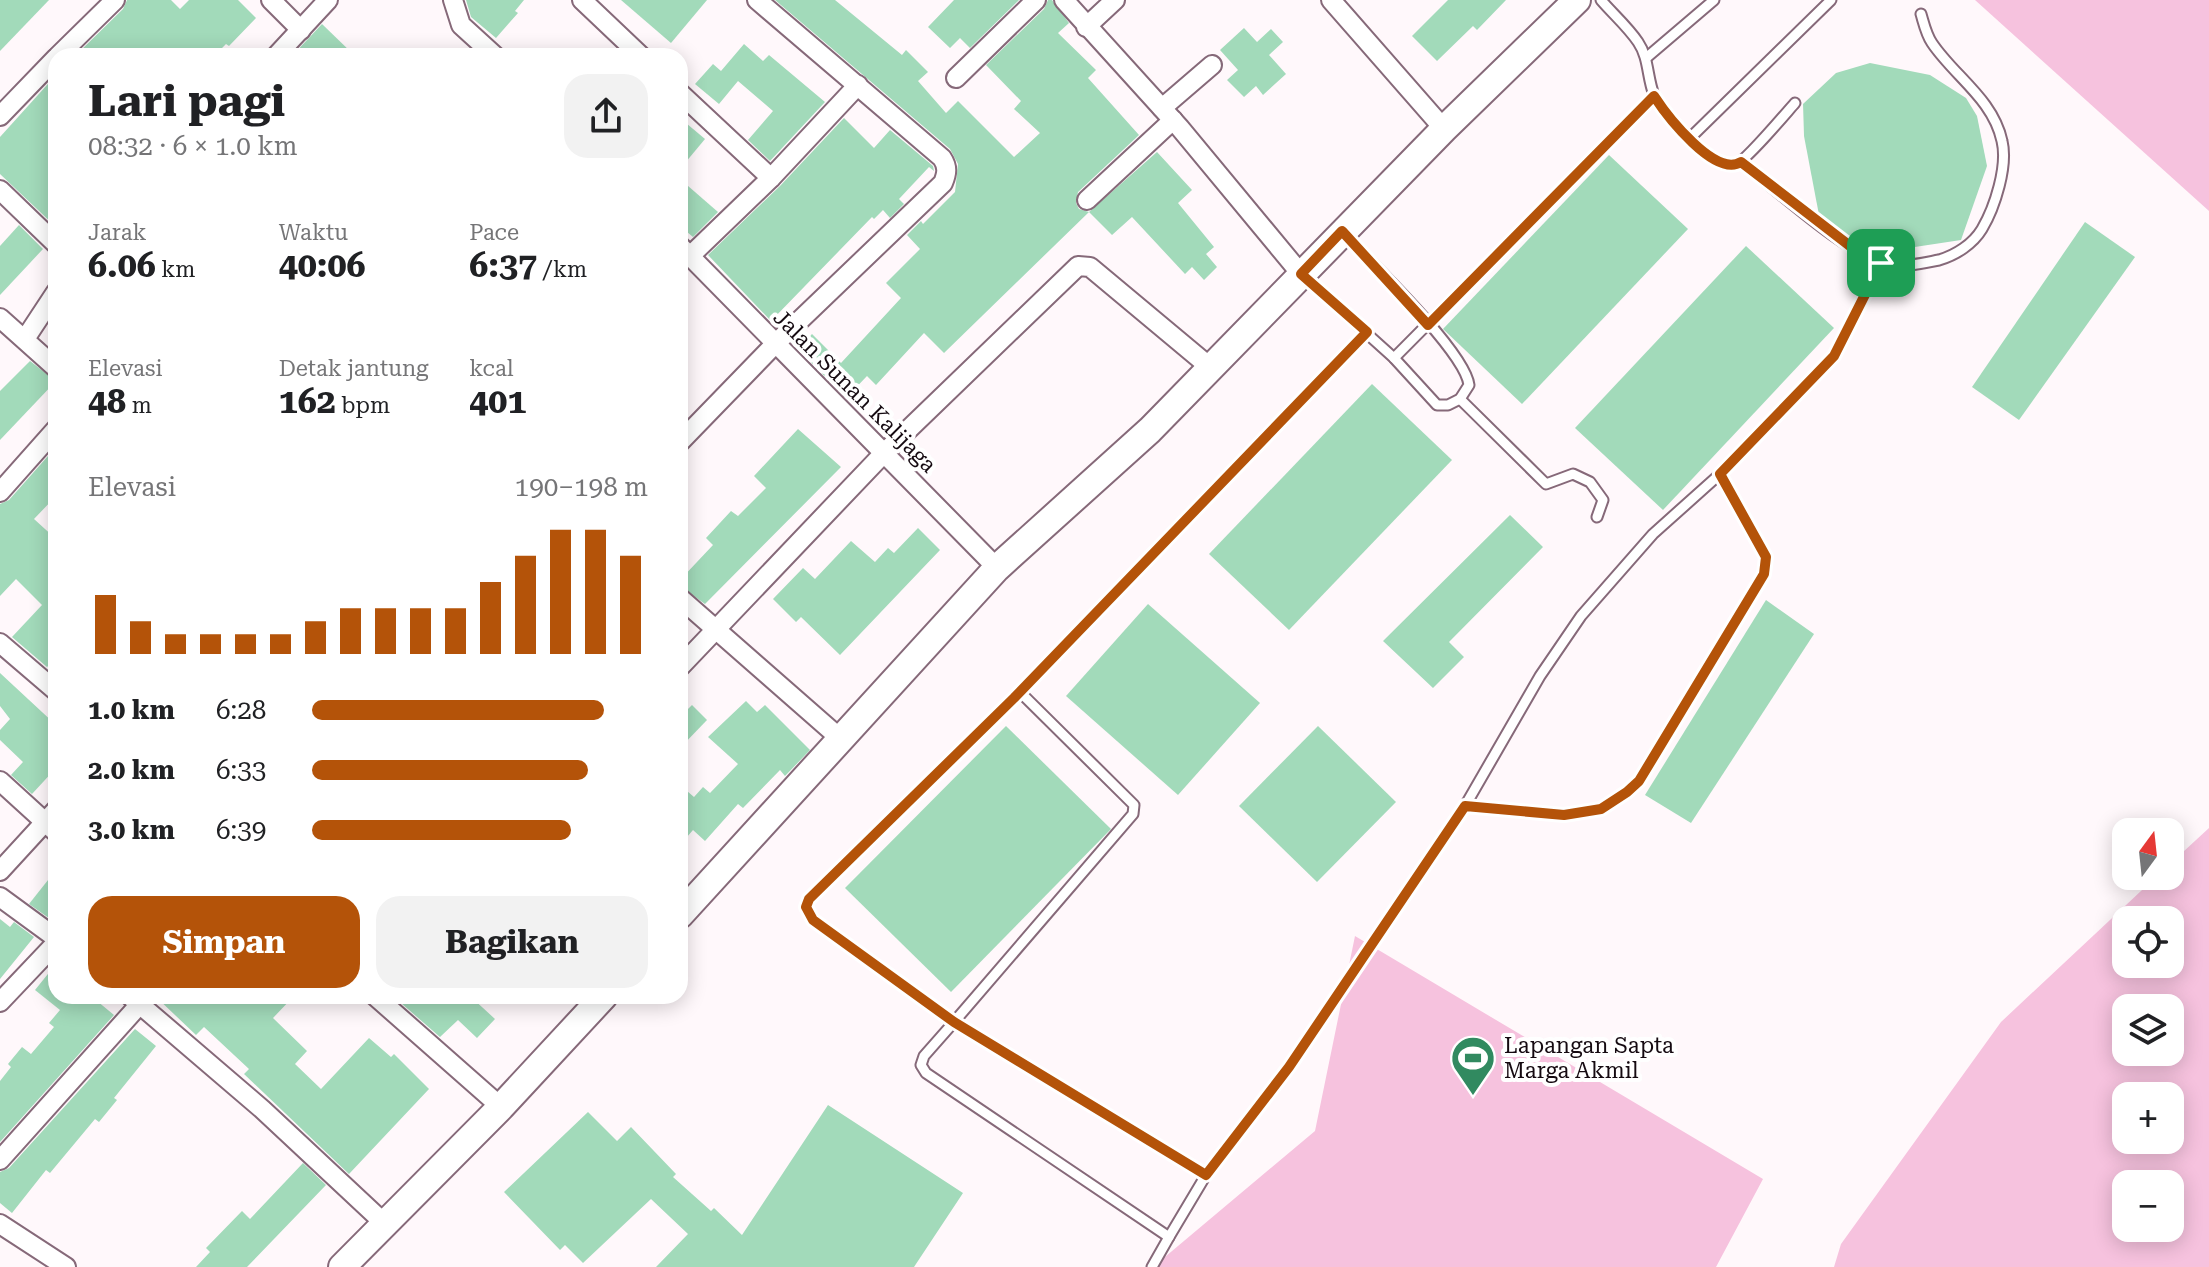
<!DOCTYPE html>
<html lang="id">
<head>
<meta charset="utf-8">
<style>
	:root { --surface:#fff; --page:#f2f2f2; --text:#202124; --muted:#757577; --accent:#b45309 }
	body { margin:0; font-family:"Roboto Serif",serif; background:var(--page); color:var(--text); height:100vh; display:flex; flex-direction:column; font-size:30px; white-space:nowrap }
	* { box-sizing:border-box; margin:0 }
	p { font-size:26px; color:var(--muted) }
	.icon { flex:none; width:44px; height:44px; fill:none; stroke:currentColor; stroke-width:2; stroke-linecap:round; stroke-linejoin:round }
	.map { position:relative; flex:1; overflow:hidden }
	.drawer { position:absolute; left:48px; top:48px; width:640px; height:956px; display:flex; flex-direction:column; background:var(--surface); border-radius:24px; box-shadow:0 4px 20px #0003 }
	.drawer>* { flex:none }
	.needle { width:52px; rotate:15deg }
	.fabs { position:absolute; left:2112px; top:818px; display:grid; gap:16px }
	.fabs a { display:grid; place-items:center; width:72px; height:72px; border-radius:16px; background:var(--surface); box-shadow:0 4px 20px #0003; font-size:40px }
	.pin { position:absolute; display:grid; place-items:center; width:68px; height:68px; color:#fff; margin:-34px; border-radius:16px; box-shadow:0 4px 12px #0006 }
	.round { display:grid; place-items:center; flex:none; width:84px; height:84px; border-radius:24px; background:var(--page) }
	.head { display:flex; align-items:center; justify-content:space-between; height:136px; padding:0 40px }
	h1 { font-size:44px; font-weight:700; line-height:60px }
	.metrics { display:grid; grid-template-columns:repeat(3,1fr); gap:12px; height:136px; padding:8px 40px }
	.metrics div { display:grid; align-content:center }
	.metrics b { font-size:34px; font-weight:700 }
	.metrics small { font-size:22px; font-weight:400 }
	.metrics p { font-size:22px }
	.chart { height:224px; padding:16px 40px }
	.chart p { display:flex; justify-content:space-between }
	.chart svg { width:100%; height:144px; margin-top:8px; stroke:var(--accent); stroke-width:6 }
	.action { display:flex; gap:16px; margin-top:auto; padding:16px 40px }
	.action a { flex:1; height:92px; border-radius:24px; background:var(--accent); color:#fff; font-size:32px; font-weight:700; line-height:92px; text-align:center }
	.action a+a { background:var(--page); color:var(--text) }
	ul { padding:0 40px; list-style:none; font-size:26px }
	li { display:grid; grid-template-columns:128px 96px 1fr; align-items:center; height:60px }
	li i { height:20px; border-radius:10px; background:var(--accent) }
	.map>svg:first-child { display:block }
	.green { fill:#f6c2de; fill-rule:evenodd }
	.building { fill:#a2daba }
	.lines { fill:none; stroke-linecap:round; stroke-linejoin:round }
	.service-casing { stroke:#866979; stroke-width:13 }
	.minor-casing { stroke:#866979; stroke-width:22 }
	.secondary-casing { stroke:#866979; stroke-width:30 }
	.service { stroke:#fff; stroke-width:9 }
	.minor { stroke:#fff; stroke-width:18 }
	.secondary { stroke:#fff; stroke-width:26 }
	.route-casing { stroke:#fff; stroke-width:16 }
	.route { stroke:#b45309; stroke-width:10 }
	.labels { text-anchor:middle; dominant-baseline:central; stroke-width:8; stroke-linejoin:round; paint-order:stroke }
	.street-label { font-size:22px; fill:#150a11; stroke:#fff }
	.poi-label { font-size:22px; fill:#150a11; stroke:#fff; text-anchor:start }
</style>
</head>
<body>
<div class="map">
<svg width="2209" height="1267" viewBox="0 0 2209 1267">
	<rect width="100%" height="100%" fill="#fff8fb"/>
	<g class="green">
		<polygon points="1975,0 2209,0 2209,211"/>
		<path d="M2209,828V1267H1834L1841,1244L2001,1022L2157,876H2170V864ZM2126,920H2170V964H2126ZM2126,1008H2170V1052H2126ZM2126,1096H2170V1140H2126ZM2126,1184H2170V1228H2126Z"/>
		<polygon points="1355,936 1763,1179 1716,1267 1153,1267 1315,1131"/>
	</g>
	<g class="building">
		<polygon points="0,0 49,0 0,51"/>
		<polygon points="127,0 171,0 180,9 189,0 238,0 256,18 229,46 226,44 214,56 75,56 123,9"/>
		<polygon points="466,0 524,0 515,11 518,13 496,38 471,17"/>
		<polygon points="621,0 707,0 671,43"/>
		<polygon points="775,0 835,0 902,55 906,50 928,72 918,81 946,113 958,101 1014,157 1040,133 1014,109 1021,101 986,65 1044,9 1048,0 1052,0 1069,23 1058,33 1096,70 1088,78 1139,135 1078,192 1076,203 1079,209 1089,212 944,353 924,333 876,385 867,376 846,398 798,349 812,334 841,363 901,298 886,283 920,249 907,235 921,221 923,224 955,192 958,164 950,149"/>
		<polygon points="954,0 1019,0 970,48 960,38 950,48 928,27"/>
		<polygon points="1448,0 1506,0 1477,30 1473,26 1437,61 1412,36"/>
		<polygon points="322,24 355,56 292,56"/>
		<polygon points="1244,28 1257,42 1271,29 1283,42 1269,55 1286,74 1263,95 1256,86 1244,97 1227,80 1238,70 1220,50"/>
		<polygon points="744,44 763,61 769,55 825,102 770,161 748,140 773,111 738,81 719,104 695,84 713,64 721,71"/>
		<polygon points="1870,63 1930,75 1966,98 1977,116 1987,166 1961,240 1895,250 1854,240 1819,215 1804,136 1803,104 1836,73"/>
		<polygon points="56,75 56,227 0,174 0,137"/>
		<polygon points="680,118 705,139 680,169"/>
		<polygon points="844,118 874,148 890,130 933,166 934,171 929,167 899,199 904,204 890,218 883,210 874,219 872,217 771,321 708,255 780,186"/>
		<polygon points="1157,152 1192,190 1178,203 1214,247 1206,254 1217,267 1204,280 1192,267 1185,274 1132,217 1112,235 1089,212"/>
		<polygon points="1609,155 1688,229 1522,404 1443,329"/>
		<polygon points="680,179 718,212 693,237 680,226"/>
		<polygon points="2085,222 2135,257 2019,420 1972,387"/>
		<polygon points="19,225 43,249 0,295 0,246"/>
		<polygon points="1746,246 1834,328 1663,510 1575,428"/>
		<polygon points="30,361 56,381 0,440 0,391"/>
		<polygon points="1372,384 1452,460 1289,630 1209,554"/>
		<polygon points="798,429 841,467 705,604 680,586 680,580 713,545 706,538 731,511 738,516 766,488 754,476"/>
		<polygon points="56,447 56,496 34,519 56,539 56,658 47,667 12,637 42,605 16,579 0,596 0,504 9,500"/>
		<polygon points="1510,515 1543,547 1449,642 1464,657 1433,688 1383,641"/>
		<polygon points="918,528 940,550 840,655 801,617 796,622 773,599 803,568 815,579 851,541 875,562 888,548 894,553"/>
		<polygon points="1766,600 1814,634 1691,823 1645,795"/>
		<polygon points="1148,604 1260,703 1178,795 1066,696"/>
		<polygon points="0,673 56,725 56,768 32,794 11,775 23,762 0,740 0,730 10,719 0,706"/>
		<polygon points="746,701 757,712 765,705 810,750 785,776 780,770 743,808 738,804 705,841 693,830 680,845 680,785 694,797 703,787 710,793 738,764 708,737"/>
		<polygon points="692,705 707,720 680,748 680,717"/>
		<polygon points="1006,726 1111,829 951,992 845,888"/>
		<polygon points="1318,726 1396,802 1317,882 1239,806"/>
		<polygon points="56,870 56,923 29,904"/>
		<polygon points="0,919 10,927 14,922 34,937 0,979"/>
		<polygon points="56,964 56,996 91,996 114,1015 0,1142 0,1081 11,1067 8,1064 22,1047 31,1054 54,1027 49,1023 60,1010 35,990"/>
		<polygon points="155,996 294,996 273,1018 307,1051 295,1064 321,1089 369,1038 391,1057 394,1054 429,1089 349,1174 244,1074 249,1069 204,1027 196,1035"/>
		<polygon points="393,996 470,996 495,1019 477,1038 458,1020 440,1037"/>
		<polygon points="135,1029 156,1046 114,1098 117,1100 99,1122 95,1119 50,1173 46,1170 12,1213 0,1203 0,1172 9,1168"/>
		<polygon points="828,1105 963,1193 914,1267 656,1267 688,1234 651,1199 583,1263 565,1245 560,1250 504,1192 588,1112 617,1141 631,1127 676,1174 673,1177 711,1211 714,1208 742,1235"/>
		<polygon points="303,1163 326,1185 247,1267 196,1267 210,1252 206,1248 242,1211 250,1219"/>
	</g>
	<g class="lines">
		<g class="service-casing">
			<g id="service">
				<path d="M1601,0C1613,14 1628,27 1638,42C1649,58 1647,77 1654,95C1662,114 1714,171 1735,165C1745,162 1786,113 1795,103"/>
				<polyline points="1646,58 1714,0"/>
				<polyline points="1690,138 1831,0"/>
				<path d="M1741,162C1776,189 1849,258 1891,265C1907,267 1923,263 1939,260C1956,255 1973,244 1982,229C1995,207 2008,166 2002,141C1993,99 1954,76 1932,43C1926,34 1924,24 1921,14"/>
				<path d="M1303,276L1394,358L1437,405H1448L1460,399L1469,385C1465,352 1371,262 1344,234"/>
				<polyline points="1394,358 1654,96"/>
				<polyline points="1460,399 1546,484 1573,474 1590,482 1603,500 1597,517"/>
				<polygon points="1020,692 1134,805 1133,814 954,1022 813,920 806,907 809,899"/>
				<polyline points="1020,692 1367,332"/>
				<polyline points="1465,806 1564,815 1601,809 1627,792 1639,781 1764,574 1766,557 1720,474"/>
				<polyline points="1169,1237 1206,1175 1289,1067 1465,806 1540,676 1581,616 1653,534 1720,474 1834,356 1881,263"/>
				<polyline points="1152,1267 1169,1237 926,1073 921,1065 924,1056 954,1022 1206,1175"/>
			</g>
		</g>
		<g class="minor-casing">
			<g id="minor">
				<polyline points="271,0 301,30"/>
				<polyline points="453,0 461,25 495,56"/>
				<polyline points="582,0 641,56"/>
				<polyline points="1064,0 1180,128 1301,274"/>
				<polyline points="1331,0 1444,129"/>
				<polyline points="1086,27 1115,0"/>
				<polyline points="58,56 115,0"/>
				<polyline points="276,56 328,0"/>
				<polyline points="956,78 1036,0"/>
				<polyline points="680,93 771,178"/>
				<polyline points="1162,108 1212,65"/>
				<polyline points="0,116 56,58"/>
				<polyline points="0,190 56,244"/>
				<polyline points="1087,200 1173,120"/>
				<polyline points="680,246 997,568"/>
				<polyline points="689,257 771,178 858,85"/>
				<polyline points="0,318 56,368"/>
				<polyline points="25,339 56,292"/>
				<path d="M680,442L774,345L943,183C947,173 948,167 942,158L757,0"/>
				<polyline points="0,492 56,429"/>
				<polyline points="680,598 842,740"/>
				<polyline points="0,643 56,691"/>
				<polyline points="680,667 884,453 1078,266 1090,267 1211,368"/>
				<polyline points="0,781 56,832"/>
				<polyline points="0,871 56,810"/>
				<polyline points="0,897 56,938"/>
				<polyline points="130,996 262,1109 384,1223"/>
				<polyline points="375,996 501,1107"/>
				<polyline points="0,1002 56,943"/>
				<polyline points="0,1160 140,1004"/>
				<polyline points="0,1224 66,1267"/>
			</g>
		</g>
		<g class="secondary-casing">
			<g id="secondary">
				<polyline points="680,915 997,568 1150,430 1444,129 1577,0"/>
				<polyline points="342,1267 501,1107 604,996"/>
			</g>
		</g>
		<use href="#service" class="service"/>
		<use href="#minor" class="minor"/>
		<use href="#secondary" class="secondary"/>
	</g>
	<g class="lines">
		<g class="route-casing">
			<path id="route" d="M1654,96C1667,116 1715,178 1741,162L1850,246L1881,263L1834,356L1720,474L1766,557L1764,574L1639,781L1627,792L1601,809L1564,815L1465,806L1289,1067L1206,1175L954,1022L813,920L806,907L809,899L1014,698L1367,332L1301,274L1342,231L1428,325Z"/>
		</g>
		<use href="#route" class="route"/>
	</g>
	<defs>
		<g id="stadium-pin" transform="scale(2.3)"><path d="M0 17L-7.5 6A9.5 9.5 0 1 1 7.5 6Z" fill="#318a60" stroke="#fff"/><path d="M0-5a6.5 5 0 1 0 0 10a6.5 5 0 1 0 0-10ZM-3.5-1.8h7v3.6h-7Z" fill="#fff"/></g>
	</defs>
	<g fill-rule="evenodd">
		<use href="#stadium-pin" x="1473" y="1058"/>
	</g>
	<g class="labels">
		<g class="street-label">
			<text transform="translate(855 391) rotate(45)">Jalan Sunan Kalijaga</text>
		</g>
		<g class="poi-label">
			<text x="1504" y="1045">Lapangan Sapta<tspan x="1504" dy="25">Marga Akmil</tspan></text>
		</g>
	</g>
</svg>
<div class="fabs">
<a><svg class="needle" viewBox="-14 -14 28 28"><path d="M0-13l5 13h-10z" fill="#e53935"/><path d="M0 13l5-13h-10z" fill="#757577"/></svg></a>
<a><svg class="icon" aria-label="locate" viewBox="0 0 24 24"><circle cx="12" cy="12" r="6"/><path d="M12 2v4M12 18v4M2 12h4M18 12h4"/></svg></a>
<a><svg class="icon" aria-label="layers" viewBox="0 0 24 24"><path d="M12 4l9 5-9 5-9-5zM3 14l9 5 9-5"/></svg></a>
<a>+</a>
<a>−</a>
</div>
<div class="pin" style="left:1881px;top:263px;background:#1e9e55"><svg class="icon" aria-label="arrive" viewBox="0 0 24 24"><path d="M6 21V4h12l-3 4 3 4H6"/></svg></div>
<section class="drawer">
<div class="head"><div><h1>Lari pagi</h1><p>08:32 · 6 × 1.0 km</p></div><a class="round"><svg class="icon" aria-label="share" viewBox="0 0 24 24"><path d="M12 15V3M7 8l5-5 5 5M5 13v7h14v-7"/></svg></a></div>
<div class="metrics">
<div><p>Jarak</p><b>6.06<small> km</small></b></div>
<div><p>Waktu</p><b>40:06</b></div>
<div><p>Pace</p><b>6:37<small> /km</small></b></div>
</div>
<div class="metrics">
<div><p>Elevasi</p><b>48<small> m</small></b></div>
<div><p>Detak jantung</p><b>162<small> bpm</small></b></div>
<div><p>kcal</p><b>401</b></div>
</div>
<div class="chart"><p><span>Elevasi</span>190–198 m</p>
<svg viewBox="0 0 160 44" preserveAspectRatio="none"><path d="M5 44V26M15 44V34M25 44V38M35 44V38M45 44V38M55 44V38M65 44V34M75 44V30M85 44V30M95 44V30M105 44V30M115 44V22M125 44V14M135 44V6M145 44V6M155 44V14"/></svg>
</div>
<ul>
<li><b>1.0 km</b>6:28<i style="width:87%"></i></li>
<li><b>2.0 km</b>6:33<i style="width:82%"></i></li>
<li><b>3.0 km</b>6:39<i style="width:77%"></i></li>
</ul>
<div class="action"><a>Simpan</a><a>Bagikan</a></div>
</section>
</div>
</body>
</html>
